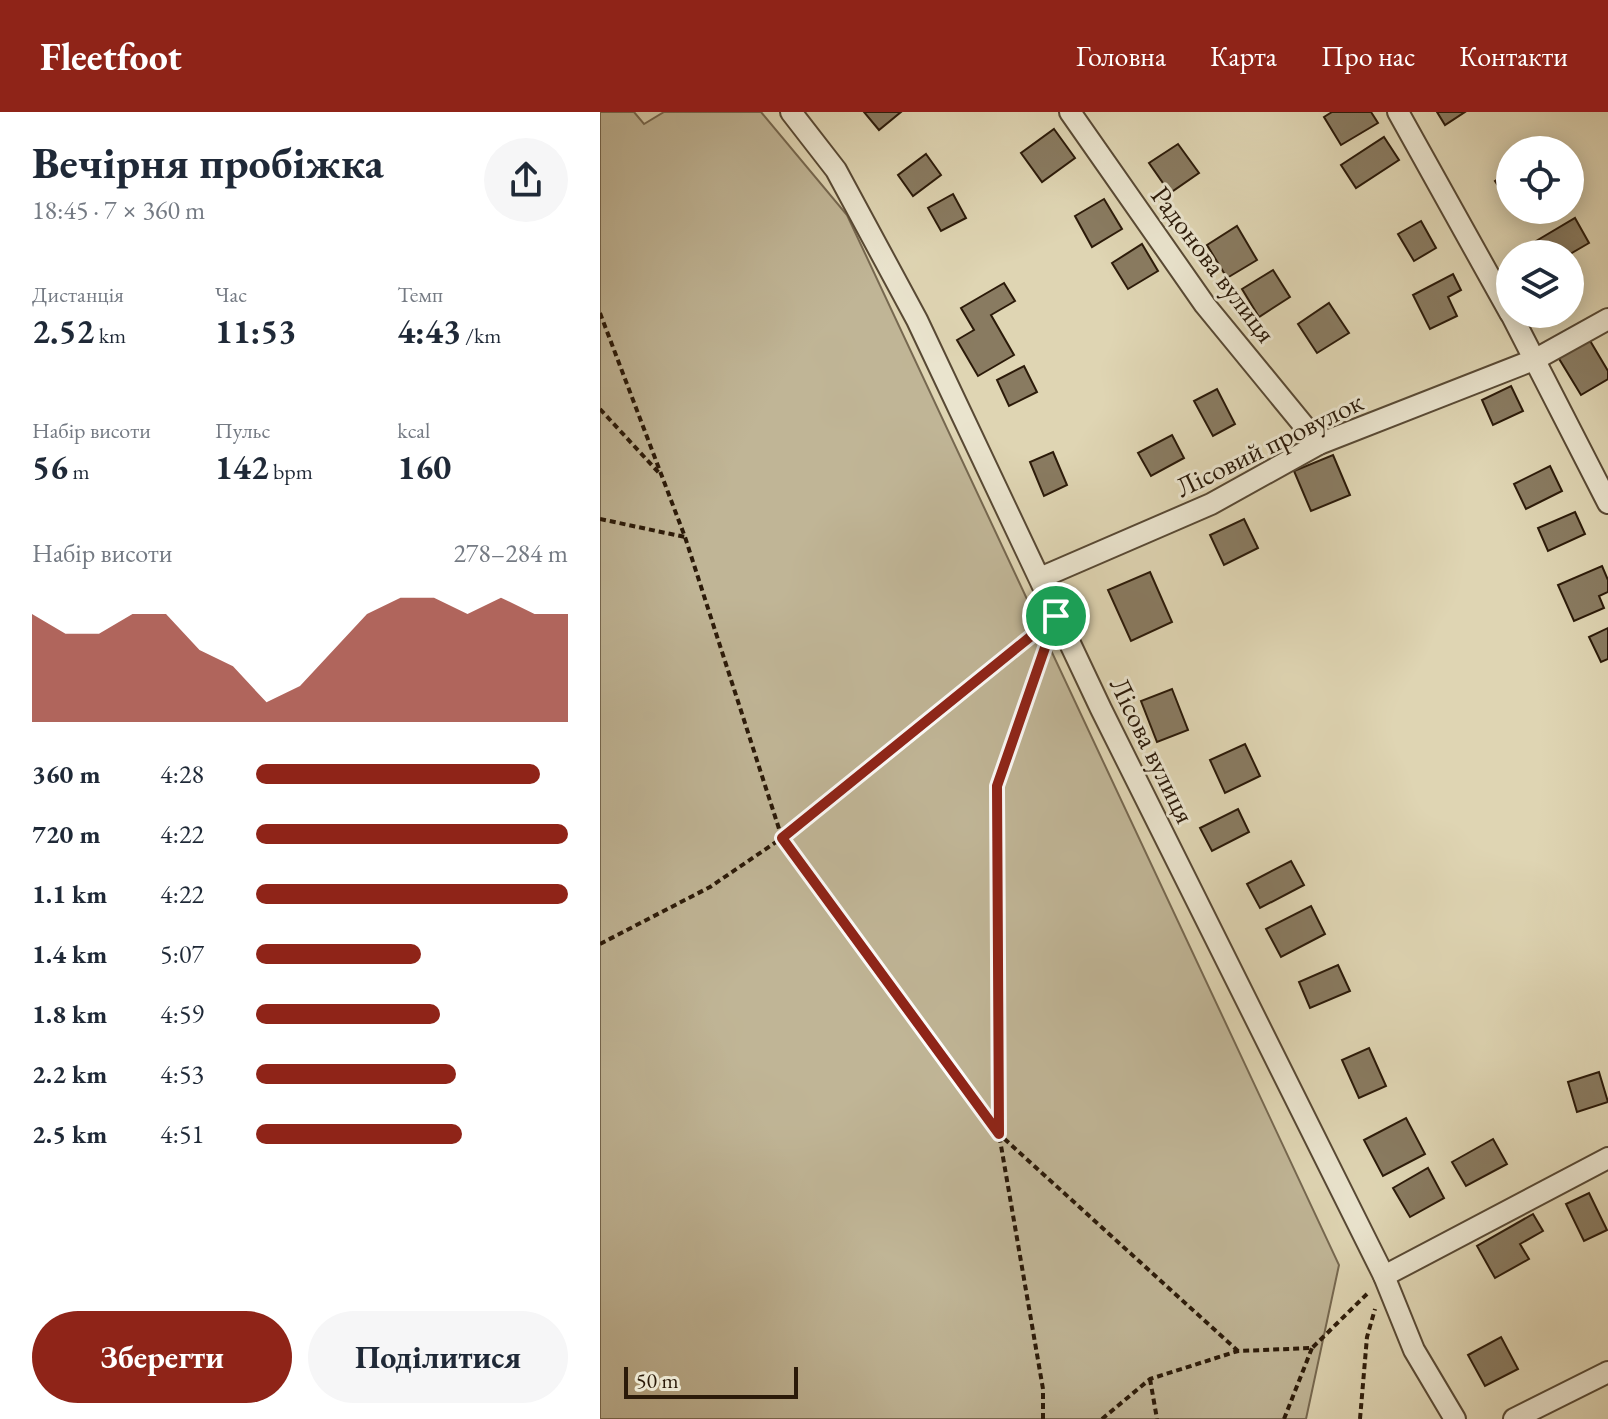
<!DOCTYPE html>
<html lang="uk">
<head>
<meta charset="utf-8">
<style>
	:root { --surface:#fff; --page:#f6f6f7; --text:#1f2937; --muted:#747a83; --accent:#8f2418 }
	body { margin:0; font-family:"EB Garamond",serif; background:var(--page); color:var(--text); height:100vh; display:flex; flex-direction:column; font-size:30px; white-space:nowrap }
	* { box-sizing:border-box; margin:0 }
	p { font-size:26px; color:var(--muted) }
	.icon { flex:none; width:44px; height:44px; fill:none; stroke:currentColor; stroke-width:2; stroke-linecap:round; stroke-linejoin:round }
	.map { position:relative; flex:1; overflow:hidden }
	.drawer { display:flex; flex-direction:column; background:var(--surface); width:600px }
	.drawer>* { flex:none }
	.fabs { position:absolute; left:896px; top:24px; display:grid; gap:16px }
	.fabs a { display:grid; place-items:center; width:88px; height:88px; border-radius:50%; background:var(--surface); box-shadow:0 4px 20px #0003; font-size:40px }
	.scale { position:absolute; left:24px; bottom:20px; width:174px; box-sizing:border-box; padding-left:8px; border:4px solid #2b1a09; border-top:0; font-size:22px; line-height:28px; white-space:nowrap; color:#2b1a09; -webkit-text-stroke:6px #eae4ce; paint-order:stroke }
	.pin { position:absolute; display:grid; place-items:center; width:68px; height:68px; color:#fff; margin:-34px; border:4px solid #fff; border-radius:50%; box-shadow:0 2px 8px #0007 }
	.round { display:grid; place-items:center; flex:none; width:84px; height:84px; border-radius:42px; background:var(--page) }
	.head { display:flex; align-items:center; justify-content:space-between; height:136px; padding:0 32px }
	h1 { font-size:44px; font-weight:700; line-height:60px }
	.stats { display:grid; grid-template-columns:repeat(3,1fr); gap:12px; height:136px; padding:8px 32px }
	.stats div { display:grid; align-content:center }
	.stats b { font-size:34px; font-weight:700 }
	.stats small { font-size:22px; font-weight:400 }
	.stats p { font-size:22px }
	.chart { height:224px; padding:16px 32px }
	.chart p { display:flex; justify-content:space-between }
	.chart svg { width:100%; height:144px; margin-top:8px; fill:var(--accent); opacity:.7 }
	.button { display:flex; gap:16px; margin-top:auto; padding:16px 32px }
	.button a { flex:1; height:92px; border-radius:48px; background:var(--accent); color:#fff; font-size:32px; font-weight:700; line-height:92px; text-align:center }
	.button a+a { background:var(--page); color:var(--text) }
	ul { padding:0 32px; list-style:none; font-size:26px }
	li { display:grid; grid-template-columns:128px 96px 1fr; align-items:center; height:60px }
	li i { height:20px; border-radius:10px; background:var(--accent) }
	header { display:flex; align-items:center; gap:48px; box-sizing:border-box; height:112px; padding:0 40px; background:var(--accent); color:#fff }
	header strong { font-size:38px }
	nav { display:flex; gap:44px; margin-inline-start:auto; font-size:28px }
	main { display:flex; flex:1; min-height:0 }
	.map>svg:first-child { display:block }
	.green { fill:#c0b596; stroke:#766850; stroke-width:2 }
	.building { fill:#897b61; stroke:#2b1a09; stroke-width:2 }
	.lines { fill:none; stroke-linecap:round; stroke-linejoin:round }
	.street-casing { stroke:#584934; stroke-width:24 }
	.path { stroke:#2b1a09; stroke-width:4; stroke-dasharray:6 4; stroke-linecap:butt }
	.street { stroke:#eae4ce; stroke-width:20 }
	.route-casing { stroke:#fff; stroke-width:16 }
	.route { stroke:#8f2418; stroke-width:10 }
	.labels { text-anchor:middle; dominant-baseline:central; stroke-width:6; stroke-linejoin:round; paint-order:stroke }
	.street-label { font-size:28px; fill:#2b1a09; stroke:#eae4ce }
</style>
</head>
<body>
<header>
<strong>Fleetfoot</strong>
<nav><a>Головна</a><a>Карта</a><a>Про нас</a><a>Контакти</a></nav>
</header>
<main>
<section class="drawer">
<div class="head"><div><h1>Вечірня пробіжка</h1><p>18:45 · 7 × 360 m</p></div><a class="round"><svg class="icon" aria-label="share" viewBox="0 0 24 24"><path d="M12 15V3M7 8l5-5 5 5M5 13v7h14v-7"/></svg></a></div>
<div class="stats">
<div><p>Дистанція</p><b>2.52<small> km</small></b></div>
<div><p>Час</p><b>11:53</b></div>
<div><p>Темп</p><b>4:43<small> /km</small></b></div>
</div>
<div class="stats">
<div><p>Набір висоти</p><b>56<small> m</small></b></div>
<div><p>Пульс</p><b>142<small> bpm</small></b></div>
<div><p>kcal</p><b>160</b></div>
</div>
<div class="chart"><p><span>Набір висоти</span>278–284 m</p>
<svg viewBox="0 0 160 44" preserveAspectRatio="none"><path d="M0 44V11L10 17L20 17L30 11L40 11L50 22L60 27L70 38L80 33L90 22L100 11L110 6L120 6L130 11L140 6L150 11L160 11V44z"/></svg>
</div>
<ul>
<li><b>360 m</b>4:28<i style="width:91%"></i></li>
<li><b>720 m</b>4:22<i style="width:100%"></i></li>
<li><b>1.1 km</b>4:22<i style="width:100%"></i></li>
<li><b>1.4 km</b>5:07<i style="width:53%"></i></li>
<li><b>1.8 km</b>4:59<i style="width:59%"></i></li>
<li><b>2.2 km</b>4:53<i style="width:64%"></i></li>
<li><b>2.5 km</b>4:51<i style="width:66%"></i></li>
</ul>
<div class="button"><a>Зберегти</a><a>Поділитися</a></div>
</section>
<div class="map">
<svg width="1008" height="1307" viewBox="0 0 1008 1307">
	<rect width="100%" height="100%" fill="#dfd5b3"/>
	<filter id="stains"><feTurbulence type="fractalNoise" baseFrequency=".0025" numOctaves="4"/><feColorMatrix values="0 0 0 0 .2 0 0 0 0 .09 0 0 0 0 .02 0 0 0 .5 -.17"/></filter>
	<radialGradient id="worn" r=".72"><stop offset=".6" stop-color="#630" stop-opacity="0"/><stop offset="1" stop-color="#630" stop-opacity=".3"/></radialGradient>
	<polygon class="green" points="0,0 34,0 44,12 64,0 161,0 247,103 739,1153 706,1307 0,1307"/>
	<g class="building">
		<polygon points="264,0 301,0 279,18"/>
		<polygon points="732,0 771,0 778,11 741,33 724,5"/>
		<polygon points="837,0 865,0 845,13"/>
		<polygon points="454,17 475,46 442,70 421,41"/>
		<polygon points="784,25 799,48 756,76 741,53"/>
		<polygon points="578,32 599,61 570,81 549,51"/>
		<polygon points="326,42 341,63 313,84 298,63"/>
		<polygon points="910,59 910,92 895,69"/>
		<polygon points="353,82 366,106 341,119 328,96"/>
		<polygon points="504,87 522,117 492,135 475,104"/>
		<polygon points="975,106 989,131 970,142 943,142 936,129"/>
		<polygon points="821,109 836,136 814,149 798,122"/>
		<polygon points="637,114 657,148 627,166 607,133"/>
		<polygon points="542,132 558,159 528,177 512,151"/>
		<polygon points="673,158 690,185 659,205 642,177"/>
		<polygon points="853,162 861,178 848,185 857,204 830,217 813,183"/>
		<polygon points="404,171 415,189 391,203 414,243 378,264 357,228 374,218 361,196"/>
		<polygon points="729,191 749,221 717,241 698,212"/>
		<polygon points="989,227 1008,259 1008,267 981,283 958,245"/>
		<polygon points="424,254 437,280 409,294 397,268"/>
		<polygon points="911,274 923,299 893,313 882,288"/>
		<polygon points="617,277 635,312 613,324 594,289"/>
		<polygon points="572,323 584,346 551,364 538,341"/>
		<polygon points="453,340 467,373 444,384 430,350"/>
		<polygon points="733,343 750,383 711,399 694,359"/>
		<polygon points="950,354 962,379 926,397 914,372"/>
		<polygon points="975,400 985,422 948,439 938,416"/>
		<polygon points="644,407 658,436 624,453 610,423"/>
		<polygon points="1002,454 1008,468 1008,480 999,484 1004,496 974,509 958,473"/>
		<polygon points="550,460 572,510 531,529 508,478"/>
		<polygon points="1008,516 1008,547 1001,550 989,525"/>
		<polygon points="572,577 588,618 557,630 541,589"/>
		<polygon points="645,632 660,664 625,681 610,648"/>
		<polygon points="638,697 649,720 612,739 600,716"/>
		<polygon points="691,749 704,773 660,796 647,772"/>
		<polygon points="711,794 725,822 681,845 666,817"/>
		<polygon points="738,853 750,879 710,896 699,870"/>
		<polygon points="769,936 786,974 759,986 742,948"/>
		<polygon points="999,960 1008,990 977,1000 968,970"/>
		<polygon points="806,1006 825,1042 783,1064 764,1028"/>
		<polygon points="893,1027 907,1052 866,1074 852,1050"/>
		<polygon points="828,1056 844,1086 810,1105 793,1076"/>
		<polygon points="989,1081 1007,1118 984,1129 966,1092"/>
		<polygon points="933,1102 943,1119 920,1132 929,1147 895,1166 877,1134"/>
		<polygon points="901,1225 918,1257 885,1274 868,1243"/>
	</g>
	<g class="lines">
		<g class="street-casing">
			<g id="street">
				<polyline points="191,0 236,58 317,208 501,597 784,1164 814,1238 855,1307"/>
				<polyline points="470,0 605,193 719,332"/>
				<polyline points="798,0 910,201"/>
				<polyline points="911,202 1008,391"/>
				<polyline points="440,466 611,392 719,332 936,247 1008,207"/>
				<polyline points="784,1164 1008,1046"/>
				<polyline points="914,1307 1008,1260"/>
			</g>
		</g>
		<g class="path">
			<polyline points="0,201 85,425 182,726 399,1022 638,1239"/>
			<polyline points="0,297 60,362"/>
			<polyline points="0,407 85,425"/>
			<polyline points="0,832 110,775 182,726 442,516"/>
			<polyline points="550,1267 557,1307"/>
			<polyline points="443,1307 443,1277 399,1022 397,674 446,533"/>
			<polyline points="502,1307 550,1267 638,1239 712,1236 769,1180"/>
			<polyline points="684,1307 712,1236"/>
			<polyline points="760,1307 767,1225 775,1197"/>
		</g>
		<use href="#street" class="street"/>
	</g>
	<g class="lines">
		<g class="route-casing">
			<polygon id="route" points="456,504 397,674 399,1022 182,726"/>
		</g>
		<use href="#route" class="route"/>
	</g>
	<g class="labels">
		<g class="street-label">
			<text transform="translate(614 152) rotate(53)">Радонова вулиця</text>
			<text transform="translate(669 332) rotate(-26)">Лісовий провулок</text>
			<text transform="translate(553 638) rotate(64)">Лісова вулиця</text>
		</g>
	</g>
	<rect width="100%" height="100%" filter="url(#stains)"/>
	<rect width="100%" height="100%" fill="url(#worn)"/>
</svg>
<div class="fabs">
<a><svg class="icon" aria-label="locate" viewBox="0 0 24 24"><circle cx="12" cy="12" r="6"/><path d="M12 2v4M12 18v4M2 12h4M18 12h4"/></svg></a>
<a><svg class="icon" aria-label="layers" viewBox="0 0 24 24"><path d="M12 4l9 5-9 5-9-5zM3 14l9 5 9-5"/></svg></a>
</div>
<div class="scale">50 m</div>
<div class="pin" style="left:456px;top:504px;background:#1e9e55"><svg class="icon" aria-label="arrive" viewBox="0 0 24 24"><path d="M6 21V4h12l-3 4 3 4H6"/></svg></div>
</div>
</main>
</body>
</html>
